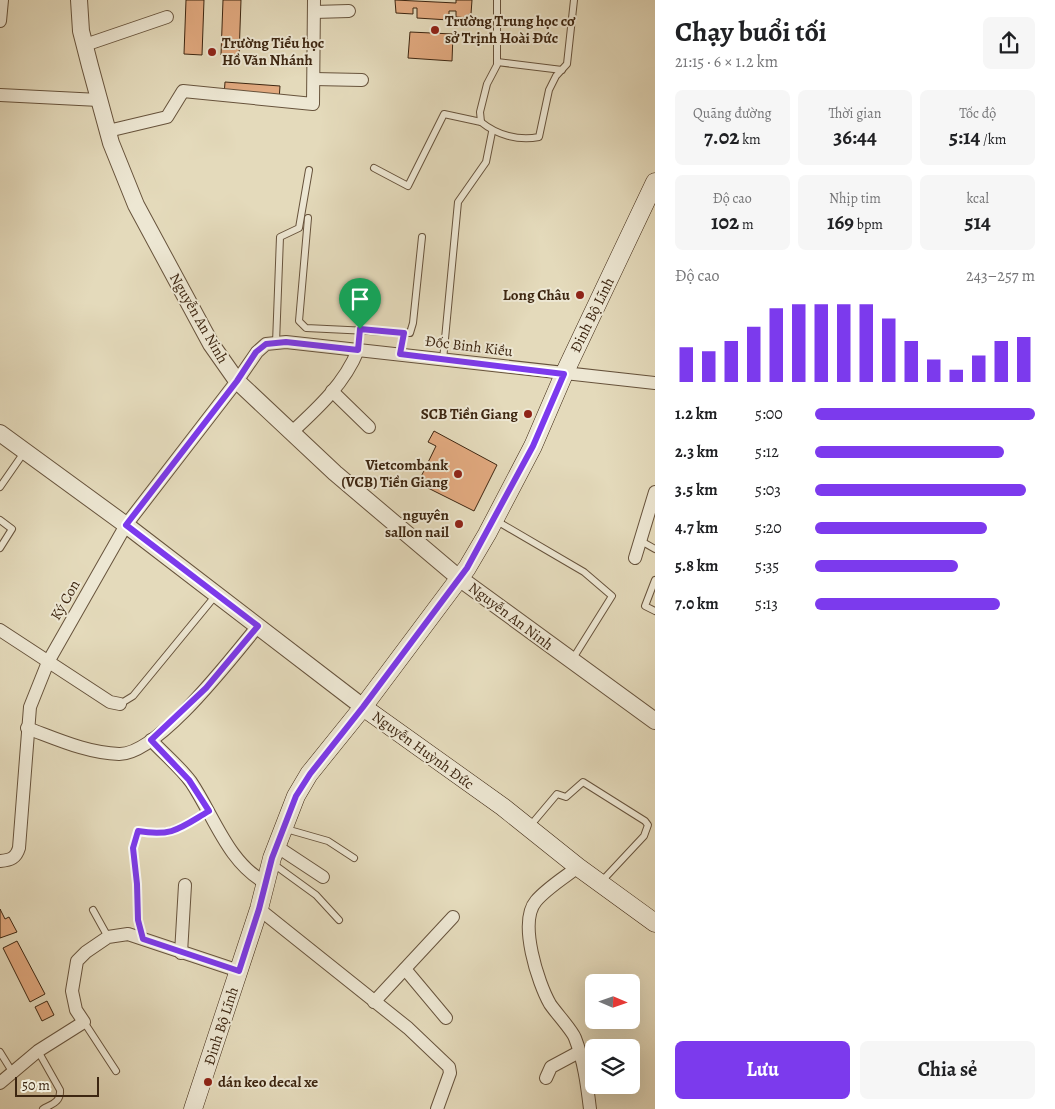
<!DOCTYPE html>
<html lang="vi">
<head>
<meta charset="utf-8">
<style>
	:root { --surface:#fff; --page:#f6f6f6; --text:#202124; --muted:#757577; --accent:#7c3aed }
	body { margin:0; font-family:Alegreya,serif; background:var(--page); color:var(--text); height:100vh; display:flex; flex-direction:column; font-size:19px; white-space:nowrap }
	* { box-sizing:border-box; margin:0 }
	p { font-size:16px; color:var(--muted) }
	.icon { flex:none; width:28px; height:28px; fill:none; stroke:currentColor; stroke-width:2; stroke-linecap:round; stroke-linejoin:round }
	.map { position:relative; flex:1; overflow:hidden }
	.details { display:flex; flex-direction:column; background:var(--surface); width:400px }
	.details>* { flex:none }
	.needle { width:32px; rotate:92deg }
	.fabs { position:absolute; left:585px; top:974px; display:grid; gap:10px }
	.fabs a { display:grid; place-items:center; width:55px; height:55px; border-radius:8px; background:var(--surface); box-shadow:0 5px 20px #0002; font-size:25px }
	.scale { position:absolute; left:15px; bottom:12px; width:84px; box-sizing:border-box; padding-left:5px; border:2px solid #3d2611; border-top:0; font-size:14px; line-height:18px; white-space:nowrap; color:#3d2611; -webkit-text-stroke:4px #ede7d3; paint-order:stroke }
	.pin { position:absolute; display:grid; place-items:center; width:42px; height:42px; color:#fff; margin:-51px -21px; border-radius:50% 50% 50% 0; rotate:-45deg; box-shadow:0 0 5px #0007 }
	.pin .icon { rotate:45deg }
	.round { display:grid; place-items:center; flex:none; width:52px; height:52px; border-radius:8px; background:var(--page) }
	.overview { display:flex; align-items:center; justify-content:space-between; height:85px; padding:0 20px }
	h1 { font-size:28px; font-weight:600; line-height:38px }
	.stats { display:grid; grid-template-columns:repeat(3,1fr); gap:8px; height:85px; padding:5px 20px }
	.stats div { display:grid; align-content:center; border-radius:8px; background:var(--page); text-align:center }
	.stats b { font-size:21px; font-weight:600 }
	.stats small { font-size:14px; font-weight:400 }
	.stats p { font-size:14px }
	.chart { height:140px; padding:10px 20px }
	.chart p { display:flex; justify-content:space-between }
	.chart svg { width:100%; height:90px; margin-top:5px; stroke:var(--accent); stroke-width:6 }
	.button { display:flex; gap:10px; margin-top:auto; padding:10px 20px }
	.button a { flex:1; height:58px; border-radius:8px; background:var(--accent); color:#fff; font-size:20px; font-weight:600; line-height:58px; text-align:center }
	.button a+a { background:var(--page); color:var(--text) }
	ul { padding:0 20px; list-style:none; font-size:16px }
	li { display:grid; grid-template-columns:80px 60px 1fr; align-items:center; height:38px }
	li i { height:12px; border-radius:6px; background:var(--accent) }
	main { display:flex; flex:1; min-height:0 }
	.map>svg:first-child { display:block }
	.building { fill:#e1a97f; stroke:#3d2611 }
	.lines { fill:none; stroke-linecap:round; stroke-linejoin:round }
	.service-casing { stroke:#67533c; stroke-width:8 }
	.minor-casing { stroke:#67533c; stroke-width:14 }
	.tertiary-casing { stroke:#67533c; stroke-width:18 }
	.secondary-casing { stroke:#3d2611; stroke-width:19 }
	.service { stroke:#ede7d3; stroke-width:6 }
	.minor { stroke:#ede7d3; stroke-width:12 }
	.tertiary { stroke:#ede7d3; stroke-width:16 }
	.secondary { stroke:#ede7d3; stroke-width:18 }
	.route-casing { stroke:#fff; stroke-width:10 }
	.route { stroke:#7c3aed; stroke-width:6 }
	.poi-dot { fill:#8f2418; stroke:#ede7d3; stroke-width:2 }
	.labels { text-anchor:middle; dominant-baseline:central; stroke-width:4; stroke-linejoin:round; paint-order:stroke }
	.poi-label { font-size:15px; font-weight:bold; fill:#3d2611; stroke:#ede7d3; text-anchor:end }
	.street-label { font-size:15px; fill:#3d2611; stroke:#ede7d3 }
</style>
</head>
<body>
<main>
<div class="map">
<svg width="655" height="1109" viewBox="0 0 655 1109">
	<rect width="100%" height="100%" fill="#e4dabb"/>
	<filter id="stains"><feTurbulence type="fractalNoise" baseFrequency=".004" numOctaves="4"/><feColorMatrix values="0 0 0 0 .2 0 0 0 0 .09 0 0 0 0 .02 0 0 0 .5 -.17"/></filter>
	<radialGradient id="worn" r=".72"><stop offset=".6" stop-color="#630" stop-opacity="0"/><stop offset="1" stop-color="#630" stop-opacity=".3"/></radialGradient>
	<g class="building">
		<polygon points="186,0 204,0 202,55 184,54"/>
		<polygon points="223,0 241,0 239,56 221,55"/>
		<polygon points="395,0 456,3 456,0 472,0 471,14 469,14 469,18 456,17 456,11 449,11 449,20 417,18 417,8 413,8 413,14 396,13"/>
		<polygon points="410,32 453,34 452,61 408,58"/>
		<polygon points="225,82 280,86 279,100 224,96"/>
		<polygon points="434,431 497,465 474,511 418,483 436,446 428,442"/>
		<polygon points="0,909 5,919 9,917 17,932 0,938"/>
		<polygon points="17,941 45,994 30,1002 3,948"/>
		<polygon points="47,1001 54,1015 42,1021 35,1007"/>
	</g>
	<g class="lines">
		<g class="service-casing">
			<g id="service">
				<path d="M497,0V65L487,84L480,112L481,122C497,135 518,141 539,137L549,90L556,76L567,64L574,0"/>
				<polyline points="497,62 562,70"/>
				<polyline points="374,168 408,186 444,114 481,122"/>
				<polyline points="308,218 299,321 306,328 410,333 413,323 422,237"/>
				<polyline points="276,343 280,237 299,228 309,170"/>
				<polyline points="358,350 361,329"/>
				<polyline points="400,354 403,333"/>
				<polyline points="443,360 458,202 486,162 492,132"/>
				<polyline points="0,487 25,451"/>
				<polyline points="0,520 12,529 0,548"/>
				<polyline points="495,520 584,572 612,596 572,660"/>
				<polyline points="641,541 655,549"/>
				<polyline points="655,580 645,606 655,611"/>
				<polyline points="120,704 133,696 216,595"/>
				<polyline points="530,826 557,794 566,797 583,782 645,821 648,825 644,836 601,882"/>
				<polyline points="286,829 328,841 354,858"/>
				<polyline points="272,863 316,895 339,920"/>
				<polyline points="93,910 108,937"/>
				<path d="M143,938L138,919L137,884L133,848L138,831C171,837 182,827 209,811"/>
				<polyline points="84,1022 116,1071"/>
				<path d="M38,1051L60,1090C61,1102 52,1104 43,1109"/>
				<polyline points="0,1052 13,1073"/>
			</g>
		</g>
		<g class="minor-casing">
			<g id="minor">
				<polyline points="314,12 349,11"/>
				<polyline points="0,21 2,0"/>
				<polyline points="85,45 167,17"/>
				<polyline points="314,79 362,80"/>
				<polyline points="0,95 99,100"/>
				<polyline points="108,131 167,117 183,91 313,104 314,0"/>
				<polyline points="332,391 369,427"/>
				<path d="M292,432C318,408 345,383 358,350"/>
				<polyline points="635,558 655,492"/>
				<polyline points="0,630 110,702 120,704"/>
				<path d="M27,728C57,739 87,753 119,754C158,755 233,656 258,626"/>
				<path d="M151,740C164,754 180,767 191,782C214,816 228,863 266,883"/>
				<polyline points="276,846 323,877"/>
				<path d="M0,861C11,860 16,858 19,848L30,707L48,662L126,525L237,381L257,352L266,344L286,342L655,383"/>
				<path d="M578,867C565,877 547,888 536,901C518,922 538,983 550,1004C556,1013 572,1030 575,1038C584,1061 587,1084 590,1109"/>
				<polyline points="259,909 408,1028 449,1067 450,1073 437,1109"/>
				<polyline points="181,953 185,885"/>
				<polyline points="405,969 446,1018"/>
				<polyline points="374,1002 453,917"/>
				<polyline points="546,1078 551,1067 579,1052"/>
				<polyline points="0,1083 38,1051 84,1022 76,1010 72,991 77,961 86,952 108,937 128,934 239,971"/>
			</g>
		</g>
		<g class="tertiary-casing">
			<g id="tertiary">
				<polyline points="79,0 81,31 90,66 111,143 136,205 211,344 237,381 335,473 459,578 655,721"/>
				<polyline points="0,433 126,525 363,707"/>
			</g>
		</g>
		<g class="secondary-casing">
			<g id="secondary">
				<polyline points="363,707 503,807 578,867 655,923"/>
				<polyline points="193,1109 259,909 272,858 296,796 309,774 363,707 467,568 487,534 533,446 564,374 655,182"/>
			</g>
		</g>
		<use href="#service" class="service"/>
		<use href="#minor" class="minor"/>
		<use href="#tertiary" class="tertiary"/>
		<use href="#secondary" class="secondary"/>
	</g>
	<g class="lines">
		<g class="route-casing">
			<path id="route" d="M360,329L404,333L400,354L564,374L533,446L467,568L363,707L310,774L296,796L272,858L259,909L239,971L143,939L138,920L137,884L133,848L138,831C173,837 180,828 209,811L189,780L151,740L206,688L258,626L126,525L237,381L256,352L266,344L286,342L358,350Z"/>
		</g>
		<use href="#route" class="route"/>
	</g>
	<g class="poi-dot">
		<circle cx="435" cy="30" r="5"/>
		<circle cx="212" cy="52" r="5"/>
		<circle cx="580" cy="295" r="5"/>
		<circle cx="528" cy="414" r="5"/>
		<circle cx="458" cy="474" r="5"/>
		<circle cx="459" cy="524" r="5"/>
		<circle cx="208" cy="1082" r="5"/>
	</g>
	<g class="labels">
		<g class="poi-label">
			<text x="445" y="21" text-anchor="start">Trường Trung học cơ<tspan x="445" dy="17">sở Trịnh Hoài Đức</tspan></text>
			<text x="222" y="43" text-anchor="start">Trường Tiểu học<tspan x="222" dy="17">Hồ Văn Nhánh</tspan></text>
			<text x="570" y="295">Long Châu</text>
			<text x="518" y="414">SCB Tiền Giang</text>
			<text x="448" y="465">Vietcombank<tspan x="448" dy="17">(VCB) Tiền Giang</tspan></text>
			<text x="449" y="515">nguyên<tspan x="449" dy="17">sallon nail</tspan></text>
			<text x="218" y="1082" text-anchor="start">dán keo decal xe</text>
		</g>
		<g class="street-label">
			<text transform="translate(592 315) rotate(-64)">Đinh Bộ Lĩnh</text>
			<text transform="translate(199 318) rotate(60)">Nguyễn An Ninh</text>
			<text transform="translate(469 346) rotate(7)">Đốc Binh Kiều</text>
			<text transform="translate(65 600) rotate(-60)">Ký Con</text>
			<text transform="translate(511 616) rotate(37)">Nguyễn An Ninh</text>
			<text transform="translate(423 750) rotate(36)">Nguyễn Huỳnh Đức</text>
			<text transform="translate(221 1026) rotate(-72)">Đinh Bộ Lĩnh</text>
		</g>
	</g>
	<rect width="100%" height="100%" filter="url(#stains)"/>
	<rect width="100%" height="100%" fill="url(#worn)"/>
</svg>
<div class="fabs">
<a><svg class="needle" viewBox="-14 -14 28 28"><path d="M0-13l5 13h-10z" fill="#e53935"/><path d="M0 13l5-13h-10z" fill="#757577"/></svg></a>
<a><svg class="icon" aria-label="layers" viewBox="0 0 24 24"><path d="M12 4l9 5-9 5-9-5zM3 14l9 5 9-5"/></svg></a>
</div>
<div class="scale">50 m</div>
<div class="pin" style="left:360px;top:329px;background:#1e9e55"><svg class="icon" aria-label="arrive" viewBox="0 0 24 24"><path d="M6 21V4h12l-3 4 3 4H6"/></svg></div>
</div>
<section class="details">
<div class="overview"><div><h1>Chạy buổi tối</h1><p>21:15 · 6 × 1.2 km</p></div><a class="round"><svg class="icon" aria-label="share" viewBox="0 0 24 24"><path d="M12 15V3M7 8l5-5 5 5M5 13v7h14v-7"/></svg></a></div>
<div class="stats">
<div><p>Quãng đường</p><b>7.02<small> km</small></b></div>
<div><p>Thời gian</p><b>36:44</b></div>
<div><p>Tốc độ</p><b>5:14<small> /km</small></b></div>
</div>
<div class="stats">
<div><p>Độ cao</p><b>102<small> m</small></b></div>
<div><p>Nhịp tim</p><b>169<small> bpm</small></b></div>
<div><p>kcal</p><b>514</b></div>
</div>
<div class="chart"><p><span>Độ cao</span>243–257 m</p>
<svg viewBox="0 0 160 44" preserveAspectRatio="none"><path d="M5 44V27M15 44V29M25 44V24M35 44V17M45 44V8M55 44V6M65 44V6M75 44V6M85 44V6M95 44V13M105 44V24M115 44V33M125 44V38M135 44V31M145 44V24M155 44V22"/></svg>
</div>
<ul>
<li><b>1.2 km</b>5:00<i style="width:100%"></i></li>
<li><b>2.3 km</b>5:12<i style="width:86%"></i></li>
<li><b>3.5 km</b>5:03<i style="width:96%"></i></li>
<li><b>4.7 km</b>5:20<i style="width:78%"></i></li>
<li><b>5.8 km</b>5:35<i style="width:65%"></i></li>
<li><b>7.0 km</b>5:13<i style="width:84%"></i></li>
</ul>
<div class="button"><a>Lưu</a><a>Chia sẻ</a></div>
</section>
</main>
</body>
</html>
